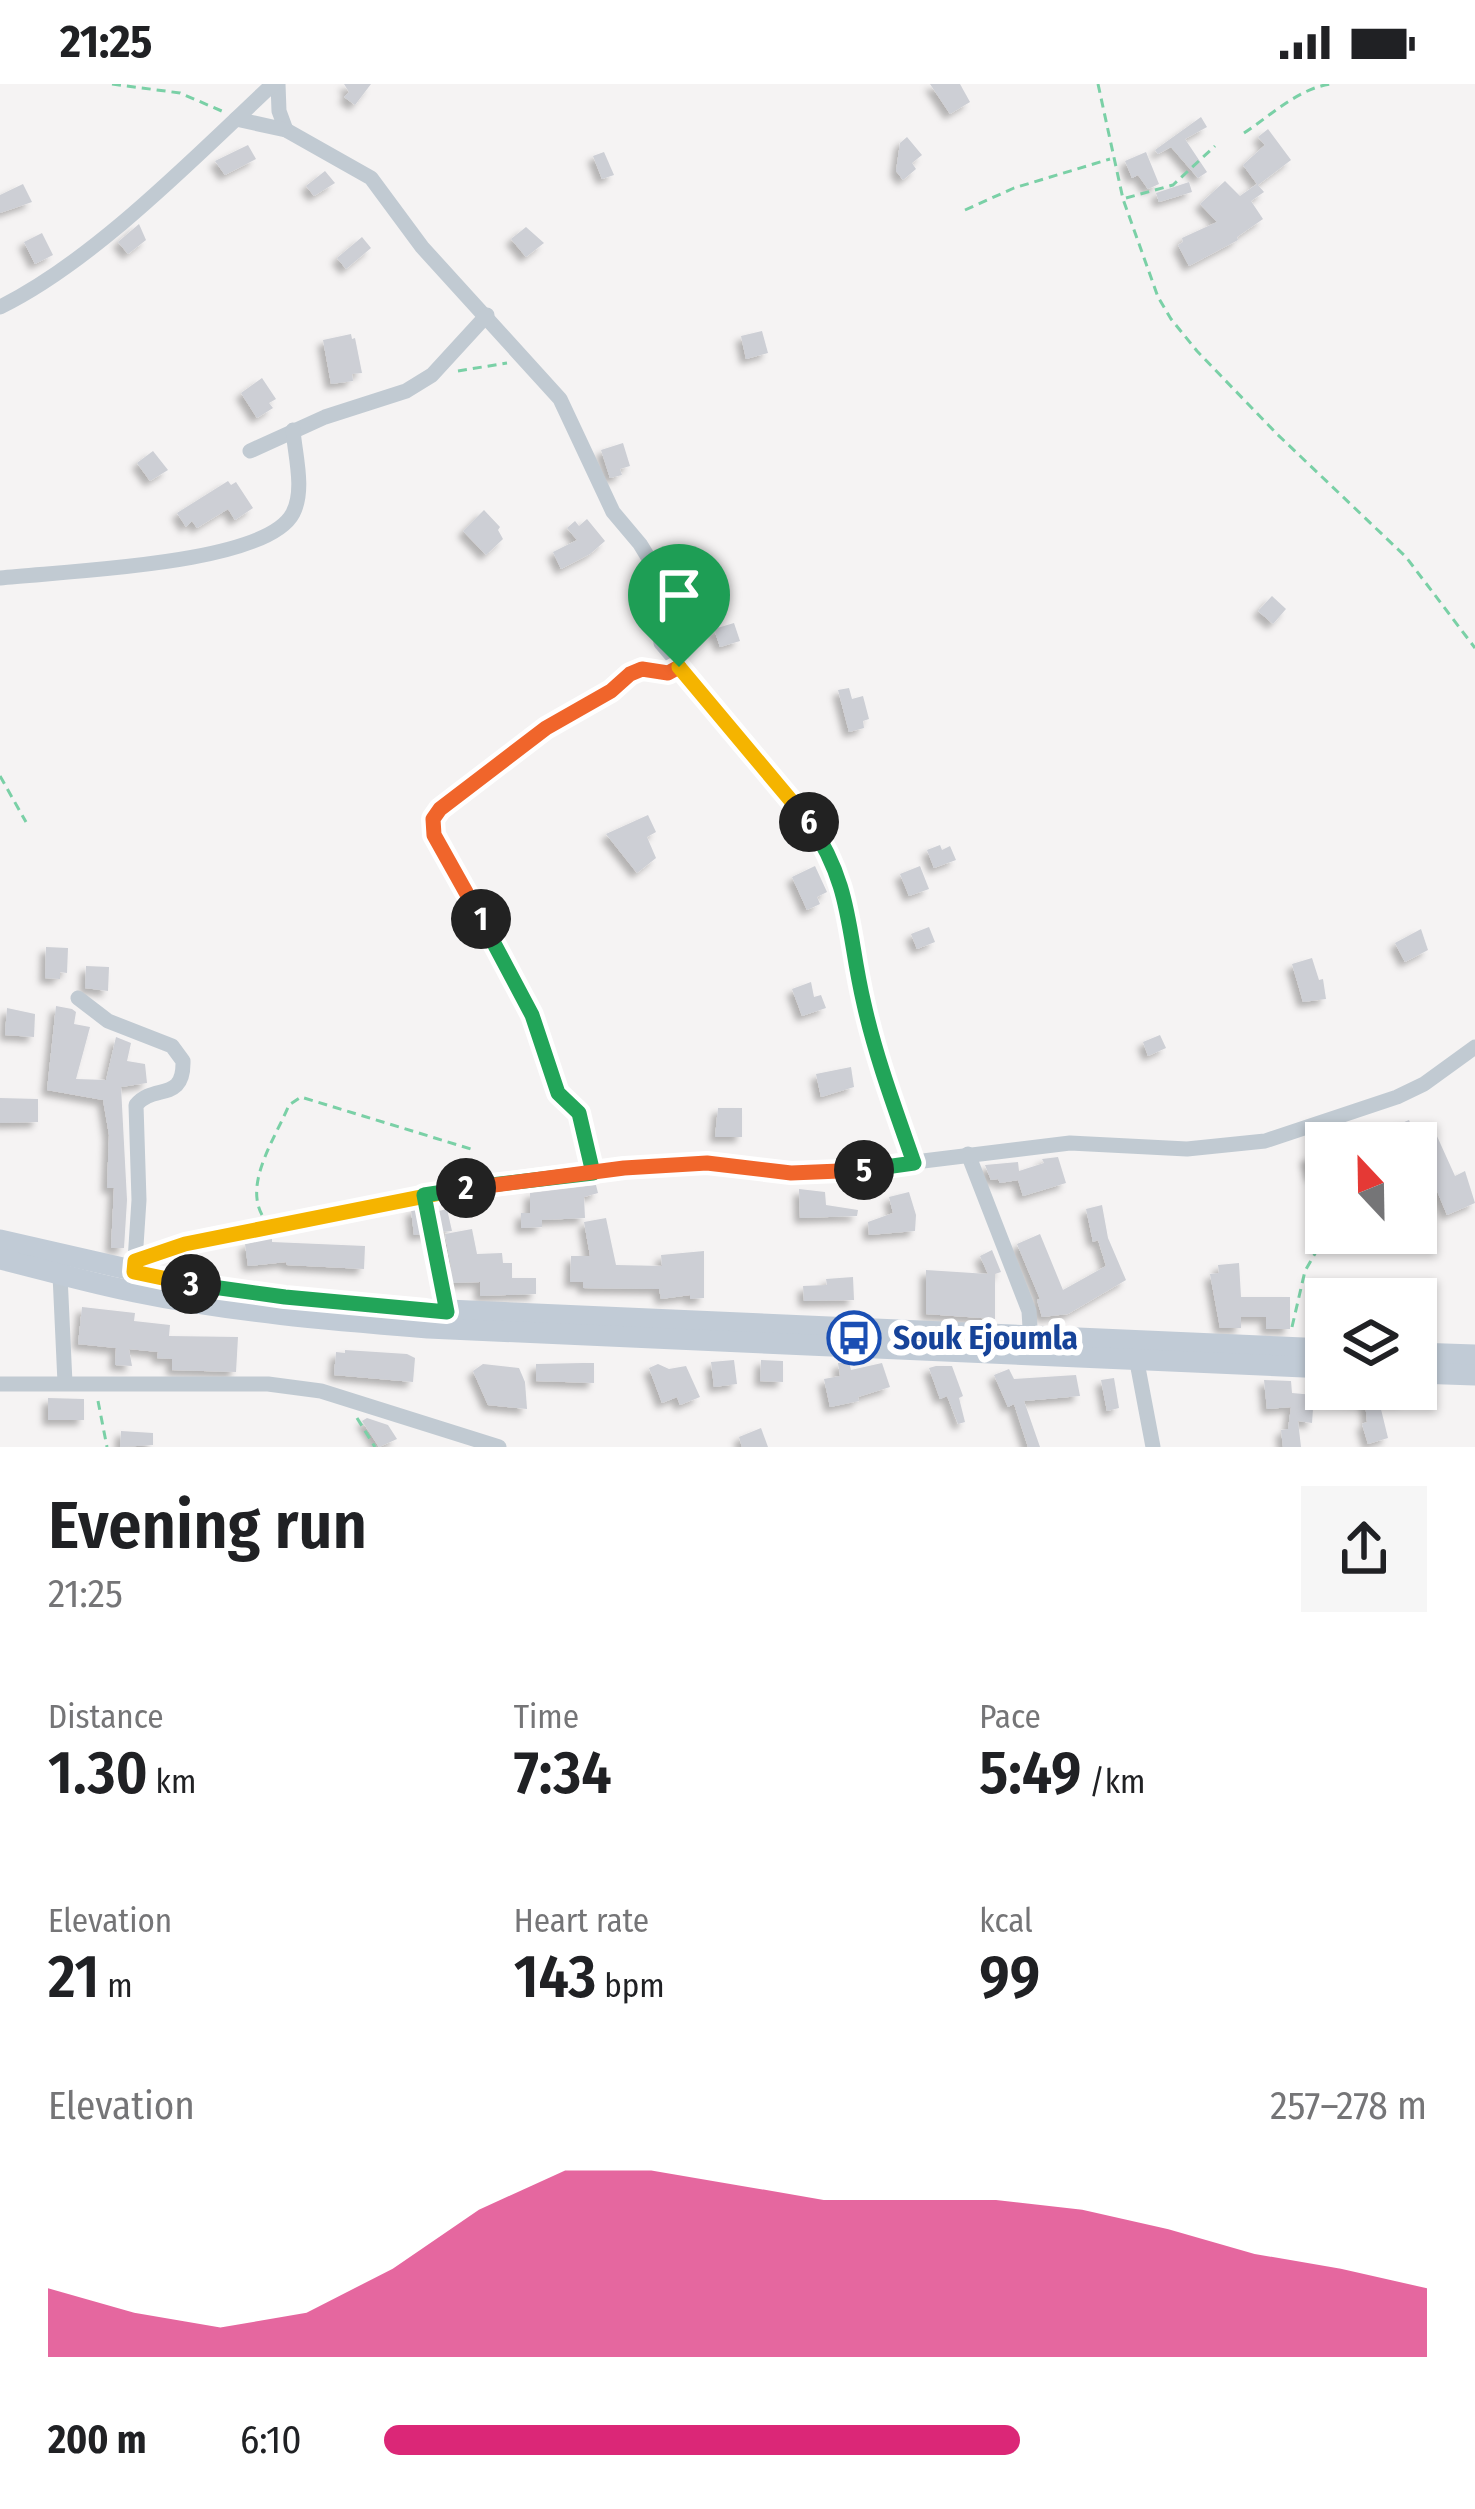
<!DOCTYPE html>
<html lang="en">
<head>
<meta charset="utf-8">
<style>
	:root { --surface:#fff; --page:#f6f6f6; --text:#202124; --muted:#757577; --accent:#db2777 }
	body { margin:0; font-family:"Fira Sans Condensed",sans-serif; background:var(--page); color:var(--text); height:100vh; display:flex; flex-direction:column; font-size:45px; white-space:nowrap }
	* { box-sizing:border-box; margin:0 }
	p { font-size:39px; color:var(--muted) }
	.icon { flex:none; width:66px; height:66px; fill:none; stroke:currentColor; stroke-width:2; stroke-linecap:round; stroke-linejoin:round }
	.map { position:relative; height:1363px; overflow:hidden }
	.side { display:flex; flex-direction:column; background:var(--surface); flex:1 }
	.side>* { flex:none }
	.needle { width:78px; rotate:338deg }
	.tools { position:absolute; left:1305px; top:1038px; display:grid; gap:24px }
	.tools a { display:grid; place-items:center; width:132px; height:132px; border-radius:0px; background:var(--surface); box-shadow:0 3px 9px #0004; font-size:60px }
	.pin { position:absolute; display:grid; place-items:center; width:102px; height:102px; color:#fff; margin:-123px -51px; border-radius:50% 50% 50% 0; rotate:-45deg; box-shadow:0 0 12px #0007 }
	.pin .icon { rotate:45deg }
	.km { position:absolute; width:60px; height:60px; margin:-30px; border-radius:50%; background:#222; color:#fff; font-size:33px; line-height:60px; text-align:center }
	.round { display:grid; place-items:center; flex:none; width:126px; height:126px; border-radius:0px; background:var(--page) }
	.headline { display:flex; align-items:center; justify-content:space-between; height:204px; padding:0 48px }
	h1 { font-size:66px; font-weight:600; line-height:90px }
	.metrics { display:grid; grid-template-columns:repeat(3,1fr); gap:18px; height:204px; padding:12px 48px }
	.metrics div { display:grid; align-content:center }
	.metrics b { font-size:60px; font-weight:600 }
	.metrics small { font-size:33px; font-weight:400 }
	.metrics p { font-size:33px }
	.chart { height:336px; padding:24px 48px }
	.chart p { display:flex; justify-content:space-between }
	.chart svg { width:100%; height:216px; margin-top:12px; fill:var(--accent); opacity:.7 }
	ul { padding:0 48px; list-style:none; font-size:39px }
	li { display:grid; grid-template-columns:192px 144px 1fr; align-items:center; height:90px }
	li i { height:30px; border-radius:15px; background:var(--accent) }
	.status { display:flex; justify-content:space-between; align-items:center; height:84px; padding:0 60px; background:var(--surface); direction:ltr }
	.status svg { height:33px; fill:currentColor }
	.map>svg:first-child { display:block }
	.building { fill:#cdcfd5; filter:url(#shadow) }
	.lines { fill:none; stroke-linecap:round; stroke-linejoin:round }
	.path { stroke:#7ad0a6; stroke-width:3; stroke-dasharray:9 6; stroke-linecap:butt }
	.street { stroke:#c1cad2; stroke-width:15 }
	.secondary { stroke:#c1cbd6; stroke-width:21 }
	.split-1-casing { stroke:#fff; stroke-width:24 }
	.split-2-casing { stroke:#fff; stroke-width:24 }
	.split-3-casing { stroke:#fff; stroke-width:24 }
	.split-4-casing { stroke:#fff; stroke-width:24 }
	.split-5-casing { stroke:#fff; stroke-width:24 }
	.split-6-casing { stroke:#fff; stroke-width:24 }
	.split-7-casing { stroke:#fff; stroke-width:24 }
	.split-1 { stroke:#f0652b; stroke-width:15 }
	.split-2 { stroke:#22a559; stroke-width:15 }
	.split-3 { stroke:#f5b400; stroke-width:15 }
	.split-4 { stroke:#22a559; stroke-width:15 }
	.split-5 { stroke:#f0652b; stroke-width:15 }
	.split-6 { stroke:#22a559; stroke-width:15 }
	.split-7 { stroke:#f5b400; stroke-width:15 }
	.labels { text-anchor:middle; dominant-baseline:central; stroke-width:12; stroke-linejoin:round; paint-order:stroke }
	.transit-label { font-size:33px; font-weight:bold; fill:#164399; stroke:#fff; text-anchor:start }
</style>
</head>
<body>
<div class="status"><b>21:25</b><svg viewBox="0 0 49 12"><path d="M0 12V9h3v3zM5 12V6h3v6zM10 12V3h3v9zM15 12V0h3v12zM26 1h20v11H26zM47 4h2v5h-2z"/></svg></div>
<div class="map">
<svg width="1475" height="1363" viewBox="0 0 1475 1363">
	<defs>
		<filter id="shadow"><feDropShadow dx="-5.5" dy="5.5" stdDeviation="3" flood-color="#0004"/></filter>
	</defs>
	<rect width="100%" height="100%" fill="#f5f3f3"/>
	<g class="building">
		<polygon points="344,0 371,0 355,21 344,13 349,8"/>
		<polygon points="930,0 960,0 970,18 950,30"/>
		<polygon points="1201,33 1207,43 1185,55 1207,88 1198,94 1171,63 1158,70 1155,66"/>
		<polygon points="1268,45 1291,76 1258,101 1264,108 1251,117 1263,135 1237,153 1238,156 1189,182 1178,161 1183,158 1182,154 1217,138 1200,120 1225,97 1240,112 1257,100 1243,81 1265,61 1258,53"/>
		<polygon points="907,53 922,71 912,79 916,85 903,96 896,87 900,59"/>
		<polygon points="248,61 256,75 225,91 215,77"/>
		<polygon points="604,68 614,91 602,95 593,72"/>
		<polygon points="1146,68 1159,100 1148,105 1138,91 1132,94 1125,77"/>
		<polygon points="325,87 335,99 314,112 306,102"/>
		<polygon points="1189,98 1192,108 1159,118 1156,109"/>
		<polygon points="23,100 32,118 0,129 0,111"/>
		<polygon points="139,140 146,156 128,170 118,158"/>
		<polygon points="526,143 544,159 526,173 511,155"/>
		<polygon points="42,149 53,171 35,180 24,158"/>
		<polygon points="362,153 371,164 346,185 337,174"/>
		<polygon points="762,247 768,269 746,275 741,252"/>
		<polygon points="351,250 352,255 355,254 362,289 352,290 353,297 331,300 323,256"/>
		<polygon points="262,294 276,315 269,319 273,324 257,334 241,309"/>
		<polygon points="623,359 630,382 620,385 622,391 610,394 601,366"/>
		<polygon points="153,367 168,386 150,397 137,379"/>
		<polygon points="228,397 231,401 236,398 253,424 235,436 228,425 197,444 192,437 186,443 177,429"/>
		<polygon points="484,426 500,443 498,446 503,455 486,471 463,447"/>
		<polygon points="587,435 605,457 590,470 561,485 553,468 577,456 567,444 575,437 579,442"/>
		<polygon points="1272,512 1286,525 1273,540 1258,527"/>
		<polygon points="734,539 740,557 720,563 714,545"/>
		<polygon points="849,604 852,615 863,612 869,635 863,637 864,644 849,648 838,606"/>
		<polygon points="648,731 656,748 647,753 656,774 637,789 606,750"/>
		<polygon points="940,761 942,766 950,762 956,776 934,784 927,766"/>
		<polygon points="815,782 827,808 817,813 820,820 807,826 792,793"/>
		<polygon points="920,782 929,805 909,812 900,790"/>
		<polygon points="929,843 935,858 917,865 911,850"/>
		<polygon points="1421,845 1428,866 1405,878 1395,859"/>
		<polygon points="46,863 68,864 67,889 60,888 60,895 45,894"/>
		<polygon points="1312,874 1319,896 1323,895 1326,915 1303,918 1292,880"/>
		<polygon points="86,882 109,883 108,907 85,904"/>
		<polygon points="811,898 814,913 821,911 826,924 802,932 792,905"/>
		<polygon points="56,922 72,925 76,928 74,940 90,943 76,995 106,996 116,953 131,959 127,977 145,980 147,999 121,1003 127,1116 124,1164 111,1164 114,1104 107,1104 109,1051 103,1016 47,1006"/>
		<polygon points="7,924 35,930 34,953 5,951"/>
		<polygon points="1160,951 1166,964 1148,972 1143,958"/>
		<polygon points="851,983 854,1003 821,1013 816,990"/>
		<polygon points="0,1014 38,1015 38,1038 0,1039"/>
		<polygon points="718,1024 742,1024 742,1053 715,1053"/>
		<polygon points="1409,1036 1417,1057 1436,1050 1455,1092 1465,1087 1475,1119 1447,1131 1435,1102 1429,1105 1416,1074 1416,1059 1385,1059 1380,1048"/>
		<polygon points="1326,1066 1326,1088 1311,1093 1305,1073"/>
		<polygon points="1058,1073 1066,1099 1023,1112 1018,1096 1000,1099 998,1095 991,1096 985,1081 1018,1078 1019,1087 1044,1079 1042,1075"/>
		<polygon points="596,1101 598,1109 584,1113 585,1134 542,1136 542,1143 521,1144 521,1129 530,1129 530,1109"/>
		<polygon points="799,1105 825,1108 826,1121 858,1126 857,1132 800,1134"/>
		<polygon points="909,1108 916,1131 915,1147 869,1151 868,1138 893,1129 889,1113"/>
		<polygon points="1102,1121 1108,1154 1126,1196 1068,1230 1042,1233 1037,1216 1040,1215 1017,1160 1040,1150 1063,1206 1106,1182 1098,1156 1093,1158 1086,1125"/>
		<polygon points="425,1123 426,1130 447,1125 452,1147 414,1151 411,1126"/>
		<polygon points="606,1134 616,1181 662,1182 661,1171 704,1167 704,1214 690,1215 690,1211 661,1215 659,1205 583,1204 583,1198 570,1198 571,1172 590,1172 584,1138"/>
		<polygon points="472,1145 477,1170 502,1169 503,1179 512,1179 512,1194 536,1194 536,1210 480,1212 480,1198 450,1199 451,1182 445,1150"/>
		<polygon points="272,1154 272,1158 365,1162 364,1185 287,1181 286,1178 248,1182 245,1160"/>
		<polygon points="992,1166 1001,1188 995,1190 995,1235 926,1230 926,1186 988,1190 980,1172"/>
		<polygon points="1239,1179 1241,1213 1290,1213 1290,1245 1266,1245 1266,1233 1241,1233 1241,1244 1220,1244 1210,1190 1219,1189 1218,1181"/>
		<polygon points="853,1193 854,1216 804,1217 803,1202 827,1201 826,1195"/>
		<polygon points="82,1223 135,1229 134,1237 170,1241 169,1252 238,1253 236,1288 172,1286 172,1275 157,1274 158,1268 129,1265 132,1282 115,1281 116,1264 78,1260"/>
		<polygon points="345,1266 407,1270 415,1274 413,1298 334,1291 336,1268 345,1269"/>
		<polygon points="734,1276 737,1300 714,1303 711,1278"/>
		<polygon points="761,1276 783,1277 783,1298 760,1297"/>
		<polygon points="849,1278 851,1286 882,1279 890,1303 858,1313 859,1317 830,1323 824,1295 840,1292 838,1279"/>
		<polygon points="583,1279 594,1279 594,1299 536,1297 536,1280"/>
		<polygon points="483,1280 519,1284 525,1298 527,1325 488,1321 473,1287"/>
		<polygon points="658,1280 669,1285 686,1282 700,1313 680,1321 677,1313 662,1319 649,1284"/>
		<polygon points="936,1282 952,1282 963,1312 959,1314 965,1338 958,1340 947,1312 940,1315 929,1284"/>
		<polygon points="1009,1285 1014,1295 1076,1291 1080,1312 1024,1317 1040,1363 1028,1363 1014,1320 1008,1323 994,1291"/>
		<polygon points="1114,1294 1119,1324 1107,1327 1101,1296"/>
		<polygon points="1264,1296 1291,1297 1292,1309 1314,1311 1312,1339 1298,1337 1301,1363 1283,1363 1281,1346 1288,1345 1291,1323 1267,1325"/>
		<polygon points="1316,1299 1326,1299 1326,1305 1404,1305 1404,1317 1379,1317 1388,1354 1368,1360 1362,1340 1367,1338 1365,1318 1315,1313"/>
		<polygon points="48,1314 84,1315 84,1336 48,1336"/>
		<polygon points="367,1334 388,1341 397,1355 379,1363 362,1337"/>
		<polygon points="761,1344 768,1363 742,1363 739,1353"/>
		<polygon points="121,1347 153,1349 153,1361 120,1363"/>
	</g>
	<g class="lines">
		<g class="path">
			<polyline points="112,0 180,9 224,28"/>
			<polyline points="1098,0 1123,115 1158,213 1171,235 1197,267 1277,350 1406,473 1475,564"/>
			<path d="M1244,49C1270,32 1299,4 1331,0"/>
			<polyline points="1126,114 1173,101 1215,62"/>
			<polyline points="965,126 1014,104 1110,75"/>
			<polyline points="458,287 507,279"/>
			<polyline points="0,692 26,738"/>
			<path d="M590,1073L579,1029L558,1009L518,901L442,769C435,752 430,741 440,725L546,644L611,607L630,589L642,585L667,588"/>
			<polyline points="427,1125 443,1209"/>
			<path d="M262,1131C244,1098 276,1053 289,1021L301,1013L471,1065"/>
			<polyline points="1292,1243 1305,1187 1327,1149"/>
			<polyline points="98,1317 107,1363"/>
			<polyline points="357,1334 375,1363"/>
		</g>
		<g class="street">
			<polyline points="278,0 279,27 286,46"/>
			<polyline points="236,35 286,46 371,94 422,163 560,315 613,428 640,460 670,509 676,528 660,551 661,559 800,724 831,770 855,857 864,919 914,1079"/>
			<path d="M0,223C94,177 195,73 273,0"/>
			<polyline points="250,367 325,333 406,307 432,291 487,231"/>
			<path d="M0,494C59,487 266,482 293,429C305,406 295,371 293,346"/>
			<path d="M78,914L108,937L172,962L183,977C184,1019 154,999 136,1021L139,1116L135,1177"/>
			<polyline points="968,1070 1029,1227 1031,1260"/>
			<polyline points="60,1191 65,1299"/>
			<polyline points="134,1196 135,1177 185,1160 424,1111 624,1085 707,1079 825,1089 1070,1059 1187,1065 1265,1057 1397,1013 1424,1000 1475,963"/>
			<polyline points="1136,1273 1153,1363"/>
			<polyline points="0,1300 268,1300 321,1307 499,1363"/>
		</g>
		<g class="secondary">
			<polyline points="0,1156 206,1203 381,1223 1326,1265"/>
			<path d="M0,1175C45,1186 89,1199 135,1208C232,1228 330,1236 428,1244L1326,1284"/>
			<polyline points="1416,1269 1475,1271"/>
			<polyline points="1416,1289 1475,1291"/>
		</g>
	</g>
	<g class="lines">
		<g class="split-1-casing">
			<polyline id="split-1" points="481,835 434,751 433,735 440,725 546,644 611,607 630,590 642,585 668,589 679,583"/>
		</g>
		<g class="split-2-casing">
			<polyline id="split-2" points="466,1104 593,1089 579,1029 558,1009 532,931 481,835"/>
		</g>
		<g class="split-3-casing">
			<polyline id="split-3" points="191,1200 134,1188 135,1177 185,1160 466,1104"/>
		</g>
		<g class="split-4-casing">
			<polyline id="split-4" points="191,1200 285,1213 447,1228 424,1111 457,1106"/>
		</g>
		<g class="split-5-casing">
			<polyline id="split-5" points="457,1106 624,1084 707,1079 791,1089 864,1086"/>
		</g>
		<g class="split-6-casing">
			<path id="split-6" d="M809,738C853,803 847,849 864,920C876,974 896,1027 914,1079L864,1086"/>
		</g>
		<g class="split-7-casing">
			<polyline id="split-7" points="679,583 809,738"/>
		</g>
		<use href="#split-1" class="split-1"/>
		<use href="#split-2" class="split-2"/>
		<use href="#split-3" class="split-3"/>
		<use href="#split-4" class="split-4"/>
		<use href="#split-5" class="split-5"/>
		<use href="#split-6" class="split-6"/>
		<use href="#split-7" class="split-7"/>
	</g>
	<defs>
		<g id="bus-ring" transform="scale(2.7)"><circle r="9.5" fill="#fff" stroke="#1a4fb4" stroke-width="1.5"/><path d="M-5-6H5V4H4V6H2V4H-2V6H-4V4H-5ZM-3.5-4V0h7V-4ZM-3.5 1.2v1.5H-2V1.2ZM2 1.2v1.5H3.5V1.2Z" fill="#1a4fb4"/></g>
	</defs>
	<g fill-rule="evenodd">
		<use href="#bus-ring" x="854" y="1254"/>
	</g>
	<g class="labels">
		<g class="transit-label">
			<text x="893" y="1254">Souk Ejoumla</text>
		</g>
	</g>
</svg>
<div class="tools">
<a><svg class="needle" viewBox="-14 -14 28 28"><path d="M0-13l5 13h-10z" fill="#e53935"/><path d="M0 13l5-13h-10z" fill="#757577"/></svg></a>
<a><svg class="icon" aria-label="layers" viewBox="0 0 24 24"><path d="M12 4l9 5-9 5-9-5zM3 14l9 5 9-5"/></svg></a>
</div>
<div class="pin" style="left:679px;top:583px;background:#1e9e55"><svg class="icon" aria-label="arrive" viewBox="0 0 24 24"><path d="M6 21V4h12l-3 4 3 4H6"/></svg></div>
<b class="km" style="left:481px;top:835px">1</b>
<b class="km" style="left:466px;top:1104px">2</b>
<b class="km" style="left:191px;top:1200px">3</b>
<b class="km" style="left:864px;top:1086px">5</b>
<b class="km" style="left:809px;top:738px">6</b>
</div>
<section class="side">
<div class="headline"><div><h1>Evening run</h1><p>21:25</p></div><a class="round"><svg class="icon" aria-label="share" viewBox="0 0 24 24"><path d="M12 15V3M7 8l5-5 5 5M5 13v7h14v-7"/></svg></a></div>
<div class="metrics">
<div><p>Distance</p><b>1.30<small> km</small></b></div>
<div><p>Time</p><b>7:34</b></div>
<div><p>Pace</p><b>5:49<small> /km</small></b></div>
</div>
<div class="metrics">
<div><p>Elevation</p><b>21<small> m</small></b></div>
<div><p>Heart rate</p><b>143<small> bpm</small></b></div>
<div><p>kcal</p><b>99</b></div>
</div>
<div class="chart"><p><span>Elevation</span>257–278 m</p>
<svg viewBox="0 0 160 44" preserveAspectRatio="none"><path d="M0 44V30L10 35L20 38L30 35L40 26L50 14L60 6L70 6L80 9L90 12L100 12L110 12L120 14L130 18L140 23L150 26L160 30V44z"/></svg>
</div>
<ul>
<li><b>200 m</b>6:10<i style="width:61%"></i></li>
</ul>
</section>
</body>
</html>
